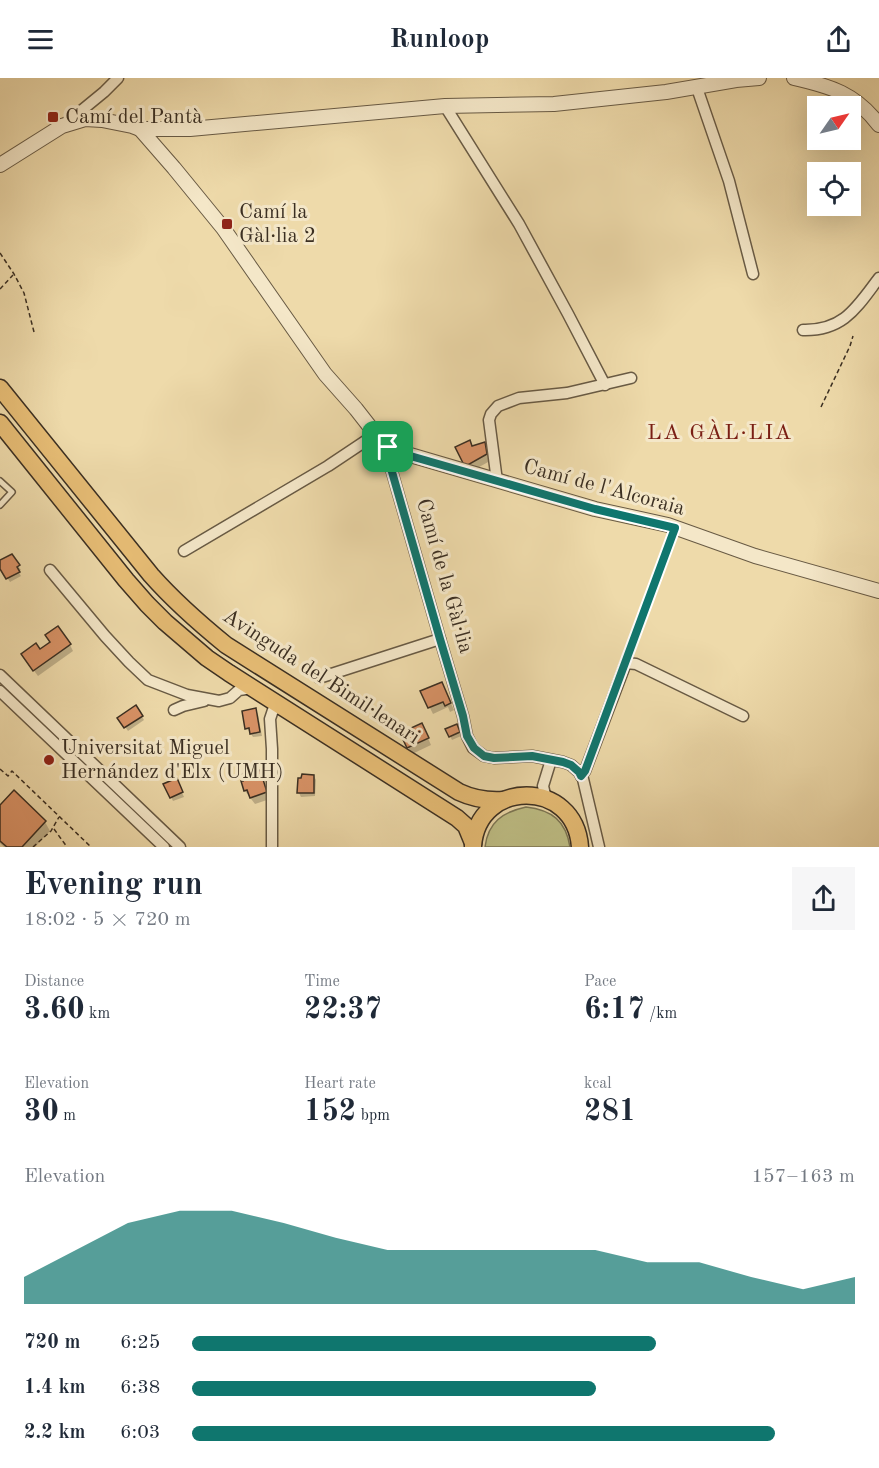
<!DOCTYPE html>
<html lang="en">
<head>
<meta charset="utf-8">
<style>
	:root { --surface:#fff; --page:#f6f6f7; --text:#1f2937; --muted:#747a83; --accent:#0f766e }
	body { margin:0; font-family:"Old Standard TT",serif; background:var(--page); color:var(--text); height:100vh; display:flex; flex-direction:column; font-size:22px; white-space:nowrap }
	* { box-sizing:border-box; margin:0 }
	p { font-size:20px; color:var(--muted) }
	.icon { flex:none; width:33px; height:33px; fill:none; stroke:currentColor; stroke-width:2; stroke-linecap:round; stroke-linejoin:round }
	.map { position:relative; height:769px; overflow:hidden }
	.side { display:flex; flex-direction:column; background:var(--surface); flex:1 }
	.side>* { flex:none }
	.needle { width:39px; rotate:56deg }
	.buttons { position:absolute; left:807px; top:18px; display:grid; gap:12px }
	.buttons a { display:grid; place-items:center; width:54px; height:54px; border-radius:0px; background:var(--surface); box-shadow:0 6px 24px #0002; font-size:30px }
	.pin { position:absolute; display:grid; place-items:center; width:51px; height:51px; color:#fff; margin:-26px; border-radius:12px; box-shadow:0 3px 9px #0006 }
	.round { display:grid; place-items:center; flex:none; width:63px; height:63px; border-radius:0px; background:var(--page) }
	.headline { display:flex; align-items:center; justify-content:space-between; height:102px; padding:0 24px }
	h1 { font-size:33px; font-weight:800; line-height:45px }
	.figures { display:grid; grid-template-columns:repeat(3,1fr); gap:9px; height:102px; padding:6px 24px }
	.figures div { display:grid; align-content:center }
	.figures b { font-size:30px; font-weight:800 }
	.figures small { font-size:16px; font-weight:400 }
	.figures p { font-size:16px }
	.chart { height:168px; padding:12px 24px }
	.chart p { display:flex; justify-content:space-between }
	.chart svg { width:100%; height:108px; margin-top:6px; fill:var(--accent); opacity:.7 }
	ul { padding:0 24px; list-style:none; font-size:20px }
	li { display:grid; grid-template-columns:96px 72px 1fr; align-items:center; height:45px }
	li i { height:15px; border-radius:8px; background:var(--accent) }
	header { display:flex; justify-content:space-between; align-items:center; height:78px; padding:0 24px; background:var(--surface); font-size:27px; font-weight:800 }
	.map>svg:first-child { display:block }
	.green { fill:#bebe85; stroke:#7c7654; stroke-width:1.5 }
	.shadow { fill:#0003 }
	.building { fill:#d89266; stroke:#3b2f22; stroke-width:1.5 }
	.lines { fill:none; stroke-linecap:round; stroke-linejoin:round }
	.service-casing { stroke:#685a44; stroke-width:8 }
	.minor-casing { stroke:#685a44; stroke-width:13 }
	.tertiary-casing { stroke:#685a44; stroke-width:16 }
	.primary-casing { stroke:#3b2f22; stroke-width:19 }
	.path { stroke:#3b2f22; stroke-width:1.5; stroke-dasharray:4.5 3; stroke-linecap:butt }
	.service { stroke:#f4e7c8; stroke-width:5 }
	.minor { stroke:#f4e7c8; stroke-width:10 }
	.tertiary { stroke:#f4e7c8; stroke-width:14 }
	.primary { stroke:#e7bd75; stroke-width:16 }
	.route-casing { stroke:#fff; stroke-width:12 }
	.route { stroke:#0f766e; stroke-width:8 }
	.poi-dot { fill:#8f2418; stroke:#f4e7c8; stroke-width:2 }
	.labels { text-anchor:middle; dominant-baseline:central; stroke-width:6; stroke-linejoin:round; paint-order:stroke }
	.poi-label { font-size:21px; fill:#3b2f22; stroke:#f4e7c8; text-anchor:start }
	.street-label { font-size:21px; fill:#3b2f22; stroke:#f4e7c8 }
	.neighbourhood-label { font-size:22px; letter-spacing:1.5px; fill:#7a1f14; stroke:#f4e7c8 }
</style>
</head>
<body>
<header><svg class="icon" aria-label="menu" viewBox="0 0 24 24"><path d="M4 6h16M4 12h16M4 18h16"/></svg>Runloop<svg class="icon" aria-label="share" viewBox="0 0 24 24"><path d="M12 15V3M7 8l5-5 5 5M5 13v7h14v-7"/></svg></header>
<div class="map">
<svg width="879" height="769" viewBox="0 0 879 769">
	<rect width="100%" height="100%" fill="#eedaaa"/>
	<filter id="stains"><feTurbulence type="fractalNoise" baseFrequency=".00333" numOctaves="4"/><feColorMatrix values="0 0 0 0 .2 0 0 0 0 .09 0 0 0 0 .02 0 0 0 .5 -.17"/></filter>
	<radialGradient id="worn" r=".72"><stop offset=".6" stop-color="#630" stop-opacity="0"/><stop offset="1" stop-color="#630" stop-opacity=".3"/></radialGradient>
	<path class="green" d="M526,729C552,732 566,743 570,769H485C488,744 503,734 526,729Z"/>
	<g class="shadow">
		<polygon points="484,365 488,372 490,383 470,394 465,386 473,370"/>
		<polygon points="11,478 21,492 18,493 21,498 10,504 0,488 0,484"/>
		<polygon points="51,564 70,567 73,573 38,598 26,582"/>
		<polygon points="445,612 454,632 450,634 448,629 433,636 422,614"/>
		<polygon points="136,629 144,642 128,653 119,640"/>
		<polygon points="255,632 258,636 262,658 253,659 247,650"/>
		<polygon points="447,652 458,652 461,658 452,662"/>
		<polygon points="425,653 431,667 412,676 408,669"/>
		<polygon points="259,694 263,701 270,721 255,726 245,713 243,704 252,697"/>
		<polygon points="314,698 316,702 315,718 301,719 299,715"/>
		<polygon points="178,706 184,719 173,723 165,707"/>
		<polygon points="14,714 45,744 50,753 35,769 4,769 0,765 0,729"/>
	</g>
	<g class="building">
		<polygon points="470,362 472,368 485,364 487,376 466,388 464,387 455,369"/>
		<polygon points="12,476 20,487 17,489 20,494 6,501 0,491 0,482"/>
		<polygon points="58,548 71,566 33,593 21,576 36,565 40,571 50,564 45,557"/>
		<polygon points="442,604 451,625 445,628 443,624 428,630 420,613"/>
		<polygon points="136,627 143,638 124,650 117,640"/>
		<polygon points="256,630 260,654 250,656 249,650 245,651 242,633"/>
		<polygon points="422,645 429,660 407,670 400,655"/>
		<polygon points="457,646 460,654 449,659 445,651"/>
		<polygon points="260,692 267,714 250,720 247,712 244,713 241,703 243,703 241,696 252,693 252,695"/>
		<polygon points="302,696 314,697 314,715 297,715 298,700 301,700"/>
		<polygon points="177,700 183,714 170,720 163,706"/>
		<polygon points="14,712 46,743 22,769 7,769 0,763 0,727"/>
	</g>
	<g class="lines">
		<g class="service-casing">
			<polyline id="service" points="0,403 12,414 0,427"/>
		</g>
		<g class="minor-casing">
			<g id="minor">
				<polyline points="697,10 729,103 753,196"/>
				<polyline points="445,28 519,146 568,236 605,307"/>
				<polyline points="65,46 104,14 118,0"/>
				<path d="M803,252C844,253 857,229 879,200"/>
				<polyline points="388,369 390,387 440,561 463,638 467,658 473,670 484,678 494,680 532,678 563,684 571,687 579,694 583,701 599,769"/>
				<polyline points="497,403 489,342 491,336 498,328 519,320 567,315 631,300"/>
				<polyline points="184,473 328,388 376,356"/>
				<polyline points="50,492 105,558 129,584 148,602 187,617 219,623 230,620 239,612 253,610"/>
				<polyline points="0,597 180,769"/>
				<polyline points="319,600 440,561"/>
				<polyline points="0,613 164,769"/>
				<polyline points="174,632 183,628 204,623"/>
				<polyline points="581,698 585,693 626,585 636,586 743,638"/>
				<polyline points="546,721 543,708 551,682"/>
				<polyline points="272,769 272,671 270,641 273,632 281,628"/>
			</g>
		</g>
		<g class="tertiary-casing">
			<g id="tertiary">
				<path d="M794,0C830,8 856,16 879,47"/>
				<polyline points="140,51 174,90 223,150 325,296 356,331 381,363 393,372 595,431 668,447 755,478 879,513"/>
				<polyline points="0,87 62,48 85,41 102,42 132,48 140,51 190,51 445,28 554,26 666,14 736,2 759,0"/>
			</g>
		</g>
		<g class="primary-casing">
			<g id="primary">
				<path d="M0,310L151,497C174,523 199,545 226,567L459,714C474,721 487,723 503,722"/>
				<polyline points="0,345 126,502 147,526 165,544 207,580 229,595 457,740 466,748 473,765"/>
				<path d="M473,768C478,701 575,700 580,769"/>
			</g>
		</g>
		<g class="path">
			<polyline points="0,175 14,196 24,215 34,254"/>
			<polyline points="0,211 13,197"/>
			<polyline points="821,329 850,268 853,258"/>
			<polyline points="629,576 672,459"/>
			<polyline points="0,691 8,698 12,693 91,769"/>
			<polyline points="54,751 67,769"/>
			<polyline points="33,769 51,753 59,739"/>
		</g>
		<use href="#service" class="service"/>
		<use href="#minor" class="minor"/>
		<use href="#tertiary" class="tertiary"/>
		<use href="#primary" class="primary"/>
	</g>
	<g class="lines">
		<g class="route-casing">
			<polygon id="route" points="388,369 400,375 595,431 675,450 585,693 581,698 579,694 571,687 563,684 532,678 494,680 484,678 474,670 467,658 463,638 440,561 390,387"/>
		</g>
		<use href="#route" class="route"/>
	</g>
	<g class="poi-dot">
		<rect x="47" y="33" width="12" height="12" rx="3"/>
		<rect x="221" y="140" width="12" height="12" rx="3"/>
		<circle cx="49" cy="682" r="6"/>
	</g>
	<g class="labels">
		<g class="poi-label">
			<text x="65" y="39">Camí del Pantà</text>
			<text x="239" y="134">Camí la<tspan x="239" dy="24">Gàl·lia 2</tspan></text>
			<text x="61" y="670">Universitat Miguel<tspan x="61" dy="24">Hernández d'Elx (UMH)</tspan></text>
		</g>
		<g class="street-label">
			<text transform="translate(604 410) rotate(15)">Camí de l'Alcoraia</text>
			<text transform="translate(444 498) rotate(74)">Camí de la Gàl·lia</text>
			<text transform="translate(321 599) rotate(33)">Avinguda del Bimil·lenari</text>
		</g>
		<g class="neighbourhood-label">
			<text x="720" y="355">LA GÀL·LIA</text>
		</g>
	</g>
	<rect width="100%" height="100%" filter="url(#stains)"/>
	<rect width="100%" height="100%" fill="url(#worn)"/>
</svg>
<div class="buttons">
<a><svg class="needle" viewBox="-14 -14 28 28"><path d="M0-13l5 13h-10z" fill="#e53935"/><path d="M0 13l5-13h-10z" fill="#747a83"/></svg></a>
<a><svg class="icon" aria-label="locate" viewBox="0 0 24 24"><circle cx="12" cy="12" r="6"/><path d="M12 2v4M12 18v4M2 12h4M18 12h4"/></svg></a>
</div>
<div class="pin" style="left:388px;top:369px;background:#1e9e55"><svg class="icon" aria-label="arrive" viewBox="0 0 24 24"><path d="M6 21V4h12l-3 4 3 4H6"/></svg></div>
</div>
<section class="side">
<div class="headline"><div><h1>Evening run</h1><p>18:02 · 5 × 720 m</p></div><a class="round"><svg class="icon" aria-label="share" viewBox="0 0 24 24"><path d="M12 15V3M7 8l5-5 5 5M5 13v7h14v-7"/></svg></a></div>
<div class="figures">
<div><p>Distance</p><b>3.60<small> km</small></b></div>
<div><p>Time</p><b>22:37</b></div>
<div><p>Pace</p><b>6:17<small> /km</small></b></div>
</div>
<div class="figures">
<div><p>Elevation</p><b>30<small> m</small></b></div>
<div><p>Heart rate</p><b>152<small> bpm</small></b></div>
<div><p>kcal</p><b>281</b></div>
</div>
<div class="chart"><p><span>Elevation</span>157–163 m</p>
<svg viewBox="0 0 160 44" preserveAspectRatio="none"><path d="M0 44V33L10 22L20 11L30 6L40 6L50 11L60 17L70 22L80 22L90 22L100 22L110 22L120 27L130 27L140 33L150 38L160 33V44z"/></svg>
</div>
<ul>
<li><b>720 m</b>6:25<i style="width:70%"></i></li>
<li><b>1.4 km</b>6:38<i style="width:61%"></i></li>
<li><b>2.2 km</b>6:03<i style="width:88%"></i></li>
</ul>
</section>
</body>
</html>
